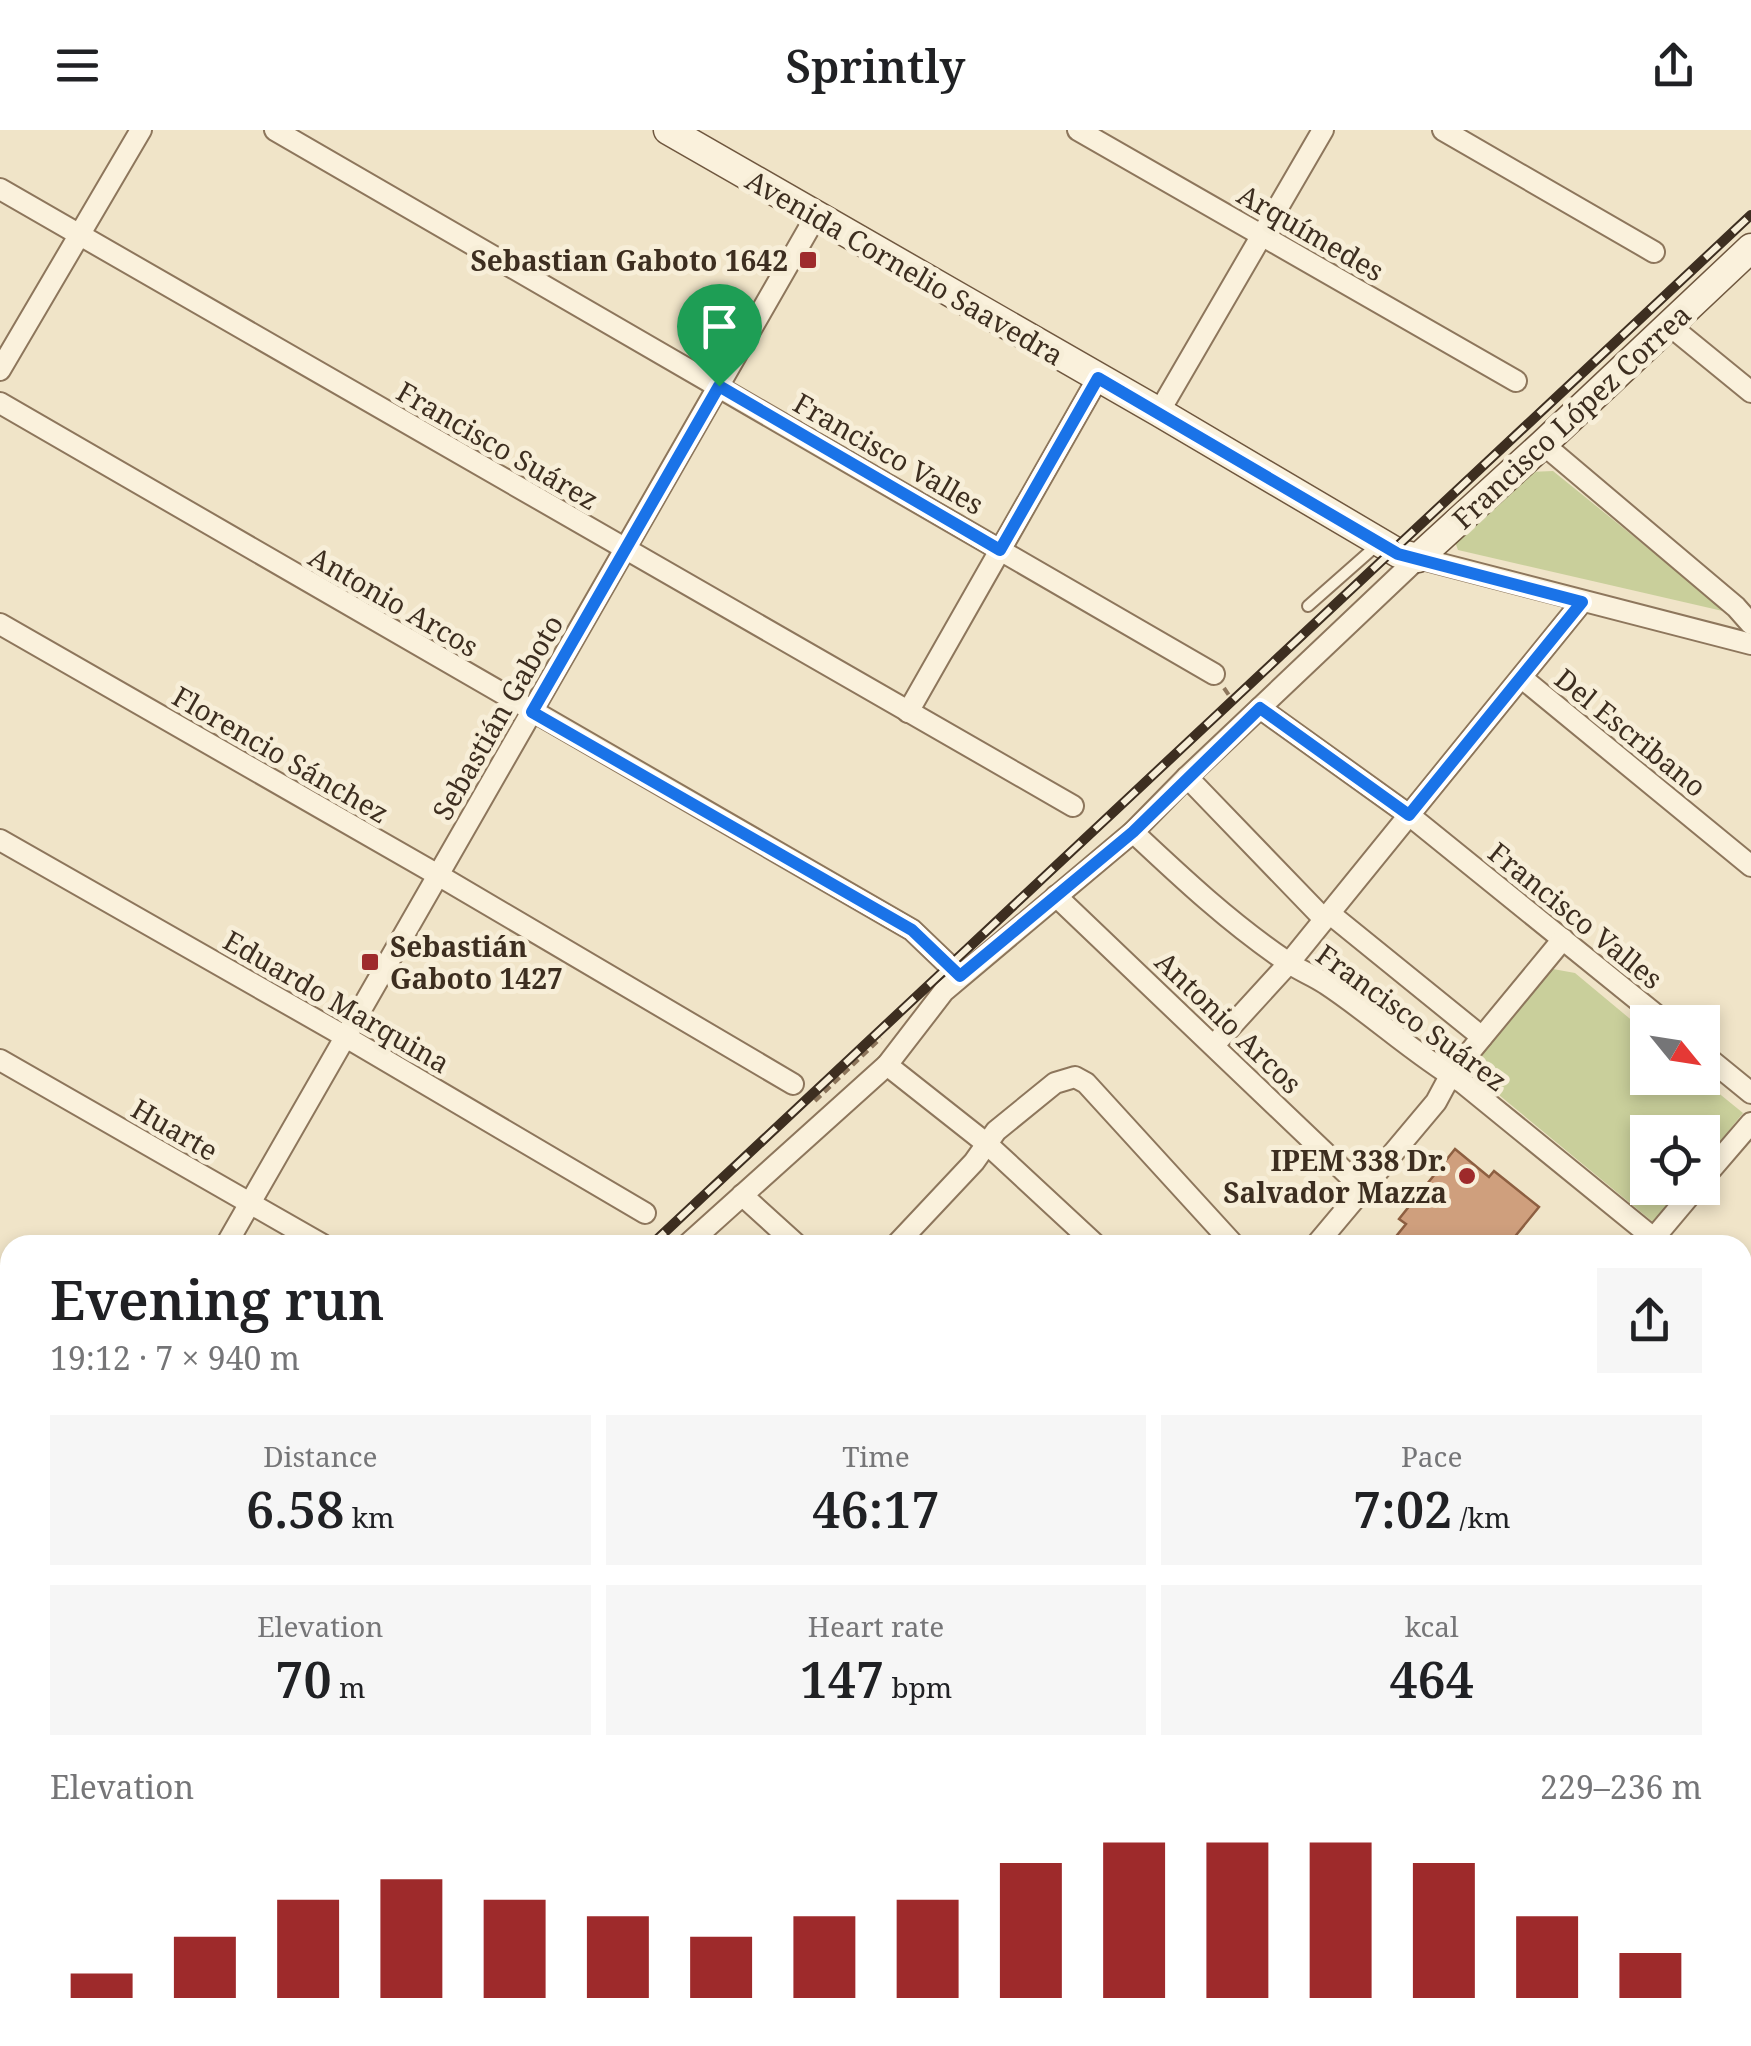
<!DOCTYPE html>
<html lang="en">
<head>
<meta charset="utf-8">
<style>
	:root { --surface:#fff; --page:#f6f6f6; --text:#202124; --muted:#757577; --accent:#9e2a2b }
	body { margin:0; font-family:"Noto Serif",serif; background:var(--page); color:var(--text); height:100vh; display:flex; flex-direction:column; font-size:38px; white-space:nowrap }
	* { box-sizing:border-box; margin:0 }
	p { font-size:32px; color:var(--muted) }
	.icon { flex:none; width:55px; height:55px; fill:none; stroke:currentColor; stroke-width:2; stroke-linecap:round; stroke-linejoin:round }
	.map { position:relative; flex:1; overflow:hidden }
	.sheet { position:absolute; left:0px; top:1105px; width:1752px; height:812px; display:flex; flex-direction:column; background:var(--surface); border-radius:30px 30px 0 0; box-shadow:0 5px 15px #0003 }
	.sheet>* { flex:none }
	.needle { width:65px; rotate:120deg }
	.buttons { position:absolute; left:1630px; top:875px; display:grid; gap:20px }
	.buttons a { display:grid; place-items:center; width:90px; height:90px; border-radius:0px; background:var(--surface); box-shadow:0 5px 15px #0003; font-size:50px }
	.pin { position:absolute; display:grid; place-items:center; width:85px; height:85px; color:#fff; margin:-102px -42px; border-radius:50% 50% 50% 0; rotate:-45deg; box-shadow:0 0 10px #0007 }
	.pin .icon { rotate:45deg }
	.round { display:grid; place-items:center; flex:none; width:105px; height:105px; border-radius:0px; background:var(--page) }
	.summary { display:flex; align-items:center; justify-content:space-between; height:170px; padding:0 50px }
	h1 { font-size:55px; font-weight:600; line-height:75px }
	.stats { display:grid; grid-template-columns:repeat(3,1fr); gap:15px; height:170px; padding:10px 50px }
	.stats div { display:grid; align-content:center; border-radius:0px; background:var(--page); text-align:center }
	.stats b { font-size:50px; font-weight:600 }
	.stats small { font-size:28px; font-weight:400 }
	.stats p { font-size:28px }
	.chart { height:280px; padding:20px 50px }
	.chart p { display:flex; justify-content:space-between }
	.chart svg { width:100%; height:180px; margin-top:10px; stroke:var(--accent); stroke-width:6 }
	header { display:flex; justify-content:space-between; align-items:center; height:130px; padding:0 50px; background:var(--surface); font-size:45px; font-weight:600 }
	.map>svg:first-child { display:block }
	.green { fill:#c9cf9b }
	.building { fill:#cf9f7d; stroke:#8d5f41; stroke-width:2.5 }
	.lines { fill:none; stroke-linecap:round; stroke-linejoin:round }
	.lane-casing { stroke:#8d765c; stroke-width:14 }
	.street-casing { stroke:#8d765c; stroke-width:24 }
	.secondary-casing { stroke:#6f573f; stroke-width:31 }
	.path { stroke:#8d765c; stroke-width:4; stroke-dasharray:8 5; stroke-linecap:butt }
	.lane { stroke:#faf1dc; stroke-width:10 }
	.street { stroke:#faf1dc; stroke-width:20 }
	.secondary { stroke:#faf1dc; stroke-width:28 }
	.rail-casing { stroke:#3d2e20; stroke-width:10 }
	.rail { stroke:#f7eed8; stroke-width:6; stroke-dasharray:19; stroke-linecap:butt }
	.route-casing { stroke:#fff; stroke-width:20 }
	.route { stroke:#1a73e8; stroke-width:12 }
	.poi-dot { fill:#9e2a2b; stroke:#f7eed8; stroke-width:4 }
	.labels { text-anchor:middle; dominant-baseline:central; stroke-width:10; stroke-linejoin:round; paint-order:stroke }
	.street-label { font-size:28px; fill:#3d2e20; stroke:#f7eed8 }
	.poi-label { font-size:28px; font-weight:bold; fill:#3d2e20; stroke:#f7eed8; text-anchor:end }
</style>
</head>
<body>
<header><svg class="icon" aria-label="menu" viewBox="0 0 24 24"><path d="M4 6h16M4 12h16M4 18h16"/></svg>Sprintly<svg class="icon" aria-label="share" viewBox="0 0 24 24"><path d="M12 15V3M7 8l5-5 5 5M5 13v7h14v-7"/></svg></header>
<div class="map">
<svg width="1751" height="1916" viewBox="0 0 1751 1916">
	<rect width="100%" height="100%" fill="#f0e4c8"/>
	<g class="green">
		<polygon points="1553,341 1727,482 1458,420 1454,409 1529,342"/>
		<polygon points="1553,839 1575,843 1647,903 1648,948 1700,948 1743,983 1703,1033 1702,1002 1648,1002 1648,1058 1682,1058 1653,1092 1482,951 1478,927"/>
	</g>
	<polygon class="building" points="1455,1019 1489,1047 1494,1041 1539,1077 1508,1115 1389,1115 1406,1094 1399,1089"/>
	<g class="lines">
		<g class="lane-casing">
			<g id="lane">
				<polyline points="1308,476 1376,416"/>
				<polyline points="0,1805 10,1801"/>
			</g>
		</g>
		<g class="street-casing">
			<g id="street">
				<polyline points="275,0 1214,544"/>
				<polyline points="1078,0 1516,251"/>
				<polyline points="1443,0 1654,122"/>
				<polyline points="0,59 1073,676"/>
				<polyline points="1669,195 1751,262"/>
				<polyline points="0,240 141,0"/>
				<polyline points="0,273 912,800 960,846"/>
				<polyline points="1159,282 1323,0"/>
				<polyline points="1543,314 1736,477 1751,494"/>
				<polyline points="0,494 438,745 793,954"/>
				<polyline points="1522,548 1751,736"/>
				<polyline points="1260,578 1409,685 1665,892"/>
				<polyline points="908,582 1098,248"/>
				<polyline points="1187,647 1324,789"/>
				<path d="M1133,702C1182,748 1230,793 1286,831C1298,840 1313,845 1326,854C1373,885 1414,924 1463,953L1662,1115"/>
				<polyline points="0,710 346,907 645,1083"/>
				<polyline points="1056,766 1363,1059"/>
				<polyline points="1329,783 1482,907"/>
				<polyline points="1214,915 1289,833 1582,472"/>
				<polyline points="1702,923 1751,963"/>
				<polyline points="0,930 323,1115"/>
				<polyline points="887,935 987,1014 1096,1115"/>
				<polyline points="1702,1050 1751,993"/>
				<polyline points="742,1065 797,1115"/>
				<polyline points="226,1115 816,86"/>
				<polyline points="687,1115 887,935 944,861 1133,702 1187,647 1418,428 1751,514"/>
				<polyline points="896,1115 974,1032 996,1001 1055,953 1075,947 1086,953 1234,1115"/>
				<polyline points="1316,1115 1436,972 1450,946 1563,809"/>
				<polyline points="1648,1115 1696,1058"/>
				<polyline points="0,1146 10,1152"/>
				<polyline points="1742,1181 1751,1188"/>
				<polyline points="0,1398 10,1404"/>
				<polyline points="1742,1406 1751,1412"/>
				<polyline points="0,1457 10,1457"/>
				<polyline points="1742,1633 1751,1640"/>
				<polyline points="1742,1830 1751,1820"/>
				<polyline points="205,1908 216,1916"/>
				<polyline points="644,1908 655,1916"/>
				<polyline points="1494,1908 1504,1916"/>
				<polyline points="235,1916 241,1908"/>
				<polyline points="415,1916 422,1908"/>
				<polyline points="611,1916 616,1908"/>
				<polyline points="791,1916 798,1908"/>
				<polyline points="993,1916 1000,1908"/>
				<polyline points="1151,1916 1158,1908"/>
				<polyline points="1323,1916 1330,1908"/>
				<polyline points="1669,1916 1676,1908"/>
			</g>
		</g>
		<g class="secondary-casing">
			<polyline id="secondary" points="668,0 1159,282 1398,423 1418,428 1543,314 1751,118"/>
		</g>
		<g class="path">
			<polyline points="1224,558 1235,574"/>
			<polyline points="815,971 881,908"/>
			<polyline points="660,1115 669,1107"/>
		</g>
		<use href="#lane" class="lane"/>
		<use href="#street" class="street"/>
		<use href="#secondary" class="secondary"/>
		<g class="rail-casing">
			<g id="rail">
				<polyline points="651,1115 1751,85"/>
				<polyline points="0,1550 10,1549"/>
				<polyline points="0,1867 10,1876"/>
				<polyline points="48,1908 58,1916"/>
			</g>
		</g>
		<use href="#rail" class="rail"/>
	</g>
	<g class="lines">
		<g class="route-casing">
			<polygon id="route" points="1098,248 1398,424 1582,472 1409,685 1260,578 1133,702 960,846 912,800 532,582 719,256 1000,420"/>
		</g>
		<use href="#route" class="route"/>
	</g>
	<g class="poi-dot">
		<rect x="798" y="120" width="20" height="20" rx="5"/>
		<rect x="360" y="822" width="20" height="20" rx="5"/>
		<circle cx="1467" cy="1046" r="10"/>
	</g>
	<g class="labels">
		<g class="street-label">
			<text transform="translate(1311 102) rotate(30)">Arquímedes</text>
			<text transform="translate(905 137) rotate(30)">Avenida Cornelio Saavedra</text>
			<text transform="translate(1571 286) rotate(-43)">Francisco López Correa</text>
			<text transform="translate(498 315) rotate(30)">Francisco Suárez</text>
			<text transform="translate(889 323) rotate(30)">Francisco Valles</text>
			<text transform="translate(394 471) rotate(30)">Antonio Arcos</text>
			<text transform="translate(497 587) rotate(-60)">Sebastián Gaboto</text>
			<text transform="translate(1631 602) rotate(39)">Del Escribano</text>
			<text transform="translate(281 624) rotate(30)">Florencio Sánchez</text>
			<text transform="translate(1576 785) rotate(39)">Francisco Valles</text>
			<text transform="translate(337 871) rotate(30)">Eduardo Marquina</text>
			<text transform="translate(1412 887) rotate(36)">Francisco Suárez</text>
			<text transform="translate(1229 892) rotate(44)">Antonio Arcos</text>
			<text transform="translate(175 999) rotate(30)">Huarte</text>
		</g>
		<g class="poi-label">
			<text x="788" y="130">Sebastian Gaboto 1642</text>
			<text x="390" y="816" text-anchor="start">Sebastián<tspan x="390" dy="32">Gaboto 1427</tspan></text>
			<text x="1447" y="1030">IPEM 338 Dr.<tspan x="1447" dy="32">Salvador Mazza</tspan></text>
		</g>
	</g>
</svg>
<div class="buttons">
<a><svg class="needle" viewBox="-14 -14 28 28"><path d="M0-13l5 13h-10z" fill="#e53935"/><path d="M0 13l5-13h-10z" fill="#757577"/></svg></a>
<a><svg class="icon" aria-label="locate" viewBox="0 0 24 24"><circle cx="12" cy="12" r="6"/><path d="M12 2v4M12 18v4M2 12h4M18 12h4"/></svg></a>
</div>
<div class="pin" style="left:719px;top:256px;background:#1e9e55"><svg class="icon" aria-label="arrive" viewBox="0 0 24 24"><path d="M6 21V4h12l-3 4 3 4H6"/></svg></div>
<section class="sheet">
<div class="summary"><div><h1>Evening run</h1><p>19:12 · 7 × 940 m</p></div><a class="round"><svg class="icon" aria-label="share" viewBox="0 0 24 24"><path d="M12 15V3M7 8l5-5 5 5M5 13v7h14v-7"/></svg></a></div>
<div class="stats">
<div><p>Distance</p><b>6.58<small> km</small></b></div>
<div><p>Time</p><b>46:17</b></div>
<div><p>Pace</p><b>7:02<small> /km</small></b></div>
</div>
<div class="stats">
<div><p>Elevation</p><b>70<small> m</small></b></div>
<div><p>Heart rate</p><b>147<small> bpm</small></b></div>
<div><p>kcal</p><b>464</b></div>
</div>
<div class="chart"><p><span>Elevation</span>229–236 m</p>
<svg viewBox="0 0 160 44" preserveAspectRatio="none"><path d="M5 44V38M15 44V29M25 44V20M35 44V15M45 44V20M55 44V24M65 44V29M75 44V24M85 44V20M95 44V11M105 44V6M115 44V6M125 44V6M135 44V11M145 44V24M155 44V33"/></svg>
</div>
</section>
</div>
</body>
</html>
